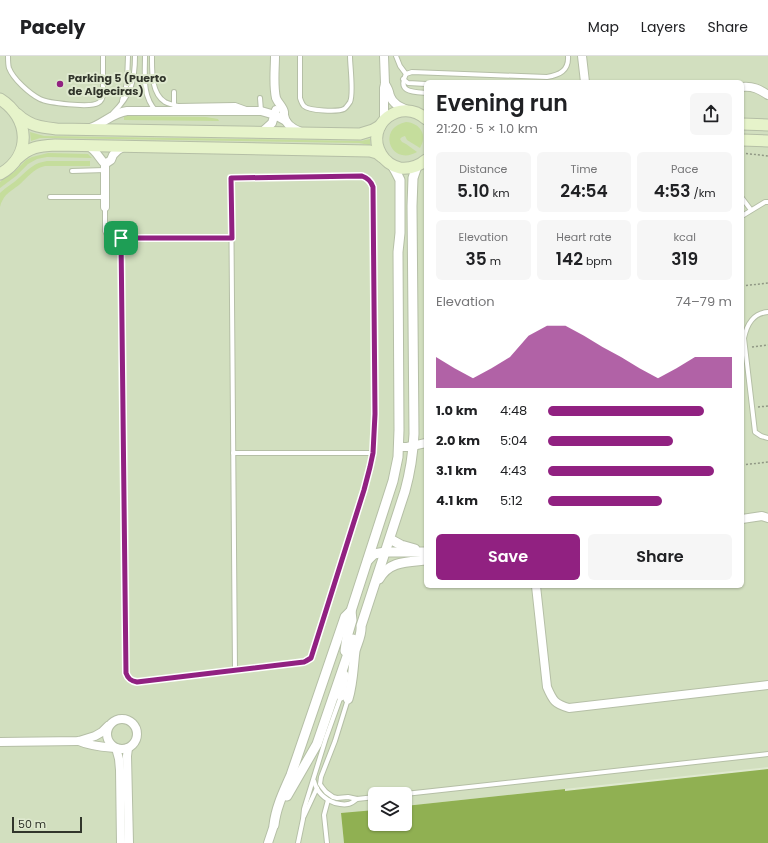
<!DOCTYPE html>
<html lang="en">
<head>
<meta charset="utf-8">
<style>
	:root { --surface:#fff; --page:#f6f6f6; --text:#202124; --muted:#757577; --line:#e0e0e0; --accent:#912181 }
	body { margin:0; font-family:Poppins,sans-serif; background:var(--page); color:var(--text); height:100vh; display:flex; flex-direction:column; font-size:15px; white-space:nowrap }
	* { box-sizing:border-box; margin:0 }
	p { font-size:13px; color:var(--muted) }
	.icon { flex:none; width:22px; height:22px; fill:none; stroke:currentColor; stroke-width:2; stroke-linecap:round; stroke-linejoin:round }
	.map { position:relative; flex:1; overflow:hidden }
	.panel { position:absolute; left:424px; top:24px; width:320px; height:508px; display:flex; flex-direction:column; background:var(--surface); border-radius:6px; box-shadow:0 1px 3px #0004 }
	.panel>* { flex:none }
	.fabs { position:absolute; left:368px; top:731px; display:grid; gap:8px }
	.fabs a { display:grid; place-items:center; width:44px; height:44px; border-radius:6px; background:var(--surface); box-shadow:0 1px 3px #0004; font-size:20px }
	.scale { position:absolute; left:12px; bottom:10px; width:70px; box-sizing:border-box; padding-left:4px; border:2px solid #31352b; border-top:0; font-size:11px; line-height:14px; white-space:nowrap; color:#31352b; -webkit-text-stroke:3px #dfe9cf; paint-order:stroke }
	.pin { position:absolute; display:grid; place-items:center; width:34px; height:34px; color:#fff; margin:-17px; border-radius:8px; box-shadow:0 2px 6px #0006 }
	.round { display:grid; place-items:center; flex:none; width:42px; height:42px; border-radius:6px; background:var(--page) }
	.head { display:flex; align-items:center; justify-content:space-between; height:68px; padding:0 12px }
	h1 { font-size:22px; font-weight:600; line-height:30px }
	.figures { display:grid; grid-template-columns:repeat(3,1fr); gap:6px; height:68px; padding:4px 12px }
	.figures div { display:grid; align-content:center; border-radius:6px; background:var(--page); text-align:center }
	.figures b { font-size:17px; font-weight:600 }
	.figures small { font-size:11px; font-weight:400 }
	.figures p { font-size:11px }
	.chart { height:112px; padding:8px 12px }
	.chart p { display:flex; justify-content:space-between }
	.chart svg { width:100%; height:72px; margin-top:4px; fill:var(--accent); opacity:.7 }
	.action { display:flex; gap:8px; margin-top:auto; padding:8px 12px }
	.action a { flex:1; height:46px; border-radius:6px; background:var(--accent); color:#fff; font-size:16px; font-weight:600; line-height:46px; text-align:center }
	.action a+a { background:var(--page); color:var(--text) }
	ul { padding:0 12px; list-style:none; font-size:13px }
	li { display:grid; grid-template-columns:64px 48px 1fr; align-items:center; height:30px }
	li i { height:10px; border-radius:5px; background:var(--accent) }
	header { display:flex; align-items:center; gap:24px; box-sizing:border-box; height:56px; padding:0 20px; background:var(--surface); border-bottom:1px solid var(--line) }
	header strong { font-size:19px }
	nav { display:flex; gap:22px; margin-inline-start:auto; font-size:14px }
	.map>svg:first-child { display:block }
	.built { fill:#d2dfbf; fill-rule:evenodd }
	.green { fill:#c5dd9c }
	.forest { fill:#90b052 }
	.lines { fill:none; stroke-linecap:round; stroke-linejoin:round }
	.service-casing { stroke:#b5bfa6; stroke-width:6 }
	.minor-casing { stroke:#b5bfa6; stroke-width:10 }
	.tertiary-casing { stroke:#b5bfa6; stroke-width:11 }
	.secondary-casing { stroke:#b5bfa6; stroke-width:13 }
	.path { stroke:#909784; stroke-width:1.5; stroke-dasharray:2 2; stroke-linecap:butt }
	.service { stroke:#fff; stroke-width:4 }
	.minor { stroke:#fff; stroke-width:8 }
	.tertiary { stroke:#fff; stroke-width:9 }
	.secondary { stroke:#e6f3ca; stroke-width:11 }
	.route-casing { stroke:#fff; stroke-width:8 }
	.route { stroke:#912181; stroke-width:5 }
	.poi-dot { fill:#912181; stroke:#dfe9cf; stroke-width:1.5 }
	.labels { text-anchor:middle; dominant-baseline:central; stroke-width:4; stroke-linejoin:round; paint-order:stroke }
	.poi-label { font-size:11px; font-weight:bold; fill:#31352b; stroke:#dfe9cf; text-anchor:start }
</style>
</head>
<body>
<header>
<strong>Pacely</strong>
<nav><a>Map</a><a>Layers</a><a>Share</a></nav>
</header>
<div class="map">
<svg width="768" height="787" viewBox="0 0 768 787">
	<rect width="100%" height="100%" fill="#dfe9cf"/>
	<path class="built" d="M0,0H768V711L405,750V738H375V754L341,758L344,787H0ZM426,26H742V530H426Z"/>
	<g class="green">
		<polygon points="124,60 206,61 218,63 219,65 124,64"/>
		<path d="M406,66C420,67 428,79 420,92L407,84L405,80L402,81L400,83L402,86L406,88L417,96C391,111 376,72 406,66Z"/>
		<polygon points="30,76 44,80 361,85 370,83 370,89 359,87 47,82 40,82 31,85"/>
		<polygon points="48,97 88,98 92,102 47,101 37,103 28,108 16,120 0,132 0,126 6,121 14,116 26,104 32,101"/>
		<path d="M47,105H90V110H45C33,113 28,121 19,129C15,132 10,135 6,139C3,143 1,146 0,151V137C6,131 14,127 20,121C30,112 34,107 47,105Z"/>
	</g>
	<polygon class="forest" points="768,713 768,787 344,787 341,757 375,754 375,768 405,768 405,750 565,733 565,735"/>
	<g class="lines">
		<g class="service-casing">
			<g id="service">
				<path d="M8,0C8,4 8,9 9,12C13,23 30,38 40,43C48,47 90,52 98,47C102,45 103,41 103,37V0"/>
				<path d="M145,0C145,20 142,40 156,55"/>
				<path d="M152,0C152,15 151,37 165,46C169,48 173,49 178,50L235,49L246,53"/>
				<path d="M300,0V42C301,45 302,48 304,50C309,55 338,56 344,53C346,52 348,49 350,46C354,38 350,11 350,0"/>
				<polyline points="396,0 400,10 406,18"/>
				<polyline points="403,23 408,27 426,28"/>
				<path d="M426,37C412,36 397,36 406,18L412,16L547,21C559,19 569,15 568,0"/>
				<polyline points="260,42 261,55"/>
				<polyline points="122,45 127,27 128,0"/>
				<polyline points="174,49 174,36"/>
				<path d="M113,57C131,39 135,25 135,0"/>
				<polyline points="72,115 105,114"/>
				<path d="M362,120C368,122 371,125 373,131L375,358L373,397L370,411L364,434L311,602L309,604L304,606L235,614L231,122Z"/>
				<polyline points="50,141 105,141"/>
				<polyline points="742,142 751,154"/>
				<polyline points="105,151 105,175 107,179 111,182 232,182"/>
				<polyline points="742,160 765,146 768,146"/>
				<polyline points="121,182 127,617 130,623 137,626 235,614"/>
				<path d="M768,256C753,257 747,268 744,282L755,376L761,380L768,382"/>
				<polyline points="233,397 373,397"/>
				<polyline points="348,643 335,685 321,721 320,728 322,731 326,736 333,741 337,742 348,741 357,743 375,741"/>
				<path d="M314,725C317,737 324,743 335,747C339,748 344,749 348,748C351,748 354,745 357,743"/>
				<polyline points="405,738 768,698"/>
				<polyline points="304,760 317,732"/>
				<polyline points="298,787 303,763 304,753 326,682 341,640"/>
				<polyline points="327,787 324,759 328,744"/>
			</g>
		</g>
		<g class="minor-casing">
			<g id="minor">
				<path d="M275,0C275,13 273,29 276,42C278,47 283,51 284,56C284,57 284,58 284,59C285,68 293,73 301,76"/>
				<polyline points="582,0 585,26"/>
				<path d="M385,28C388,32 389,35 390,40C393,48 400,51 407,54"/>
				<path d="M742,31C753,30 759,33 768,39"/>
				<polyline points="384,64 384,32 385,28 384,0"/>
				<path d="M90,72C103,68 112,57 127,55H261L275,59L286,65"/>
				<polyline points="262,76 272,67 276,54"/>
				<path d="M88,90C96,94 99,102 105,108L111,104L113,99L118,94L123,91"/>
				<polyline points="105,108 105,151"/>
				<polyline points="399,391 407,391 426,387"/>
				<polyline points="742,463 762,460 768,462"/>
				<path d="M536,530L547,631C553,645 555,648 569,652L768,629"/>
				<circle cx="122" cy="678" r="15"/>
				<path d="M79,685C90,690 103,691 114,692"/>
				<polyline points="0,686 79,685 95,680 102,676 108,670"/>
				<polyline points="116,692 119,703 120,714 121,787"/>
				<polyline points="128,692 127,700 129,787"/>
				<polyline points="268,787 274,769"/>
			</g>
		</g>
		<g class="tertiary-casing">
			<g id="tertiary">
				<polyline points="390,483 401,489 415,493"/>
				<polyline points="368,504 374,498 385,496 426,496"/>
				<path d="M379,523C389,505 407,506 426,504"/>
				<polyline points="345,595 347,581 352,564 351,555"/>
				<polyline points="341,640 344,619"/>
				<path d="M348,643C353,627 353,611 355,595C357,587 362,579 361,570L405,435C410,417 413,398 414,378L412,150L413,122L417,110"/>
				<polyline points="287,740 317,688 353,583"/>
				<path d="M274,769C276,751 284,735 291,719L345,561L351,555L393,425L398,401L399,374L398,196L400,177V124L396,116L392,109"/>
			</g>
		</g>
		<g class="secondary-casing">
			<g id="secondary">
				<path d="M0,43C30,62 32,100 0,118"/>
				<path d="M17,58C20,61 24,64 28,66C36,71 47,72 57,73L360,78L373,74L380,70"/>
				<path d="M426,63C401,40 364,69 381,98C385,105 392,110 400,112C410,113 419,110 426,104"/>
				<polyline points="742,68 768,69"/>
				<polyline points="742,84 768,85"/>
				<path d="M18,102C30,91 38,90 55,89L370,95L377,97L382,101"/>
			</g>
		</g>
		<g class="path">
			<polyline points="742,97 768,100"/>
			<polyline points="742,230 768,227"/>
			<polyline points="752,291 768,289"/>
			<polyline points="758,351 768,350"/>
			<polyline points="742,409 768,406"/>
		</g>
		<use href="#service" class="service"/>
		<use href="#minor" class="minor"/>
		<use href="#tertiary" class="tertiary"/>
		<use href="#secondary" class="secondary"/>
	</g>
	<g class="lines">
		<g class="route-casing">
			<path id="route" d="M362,120C368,122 371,125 373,131L375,358L373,397L370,411L364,434L311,602L306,605L304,606L137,626C131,625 128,623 126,617L121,182H232L231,122Z"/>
		</g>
		<use href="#route" class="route"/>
	</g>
	<circle class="poi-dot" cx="60" cy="28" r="4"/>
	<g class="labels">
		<g class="poi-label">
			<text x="68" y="22">Parking 5 (Puerto<tspan x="68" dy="13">de Algeciras)</tspan></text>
		</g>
	</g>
</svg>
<div class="fabs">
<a><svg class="icon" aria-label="layers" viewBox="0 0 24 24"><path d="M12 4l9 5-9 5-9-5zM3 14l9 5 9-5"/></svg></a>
</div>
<div class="scale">50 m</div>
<div class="pin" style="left:121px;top:182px;background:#1e9e55"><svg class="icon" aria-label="arrive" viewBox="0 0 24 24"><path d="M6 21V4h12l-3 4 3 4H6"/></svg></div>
<section class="panel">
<div class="head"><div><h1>Evening run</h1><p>21:20 · 5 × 1.0 km</p></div><a class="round"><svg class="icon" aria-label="share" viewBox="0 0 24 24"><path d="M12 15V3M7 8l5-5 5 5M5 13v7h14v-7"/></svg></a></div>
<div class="figures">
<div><p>Distance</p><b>5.10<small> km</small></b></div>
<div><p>Time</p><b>24:54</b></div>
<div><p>Pace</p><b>4:53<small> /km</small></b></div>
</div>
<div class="figures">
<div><p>Elevation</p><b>35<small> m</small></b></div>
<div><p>Heart rate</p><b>142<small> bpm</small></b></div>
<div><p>kcal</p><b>319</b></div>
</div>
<div class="chart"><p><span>Elevation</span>74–79 m</p>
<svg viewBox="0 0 160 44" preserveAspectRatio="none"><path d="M0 44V25L10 32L20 38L30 32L40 25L50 12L60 6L70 6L80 12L90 19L100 25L110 32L120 38L130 32L140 25L150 25L160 25V44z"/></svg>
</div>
<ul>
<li><b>1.0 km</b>4:48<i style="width:85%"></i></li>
<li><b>2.0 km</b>5:04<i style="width:68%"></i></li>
<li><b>3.1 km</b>4:43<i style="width:90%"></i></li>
<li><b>4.1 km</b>5:12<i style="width:62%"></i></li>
</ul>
<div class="action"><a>Save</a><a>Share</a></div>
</section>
</div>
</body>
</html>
